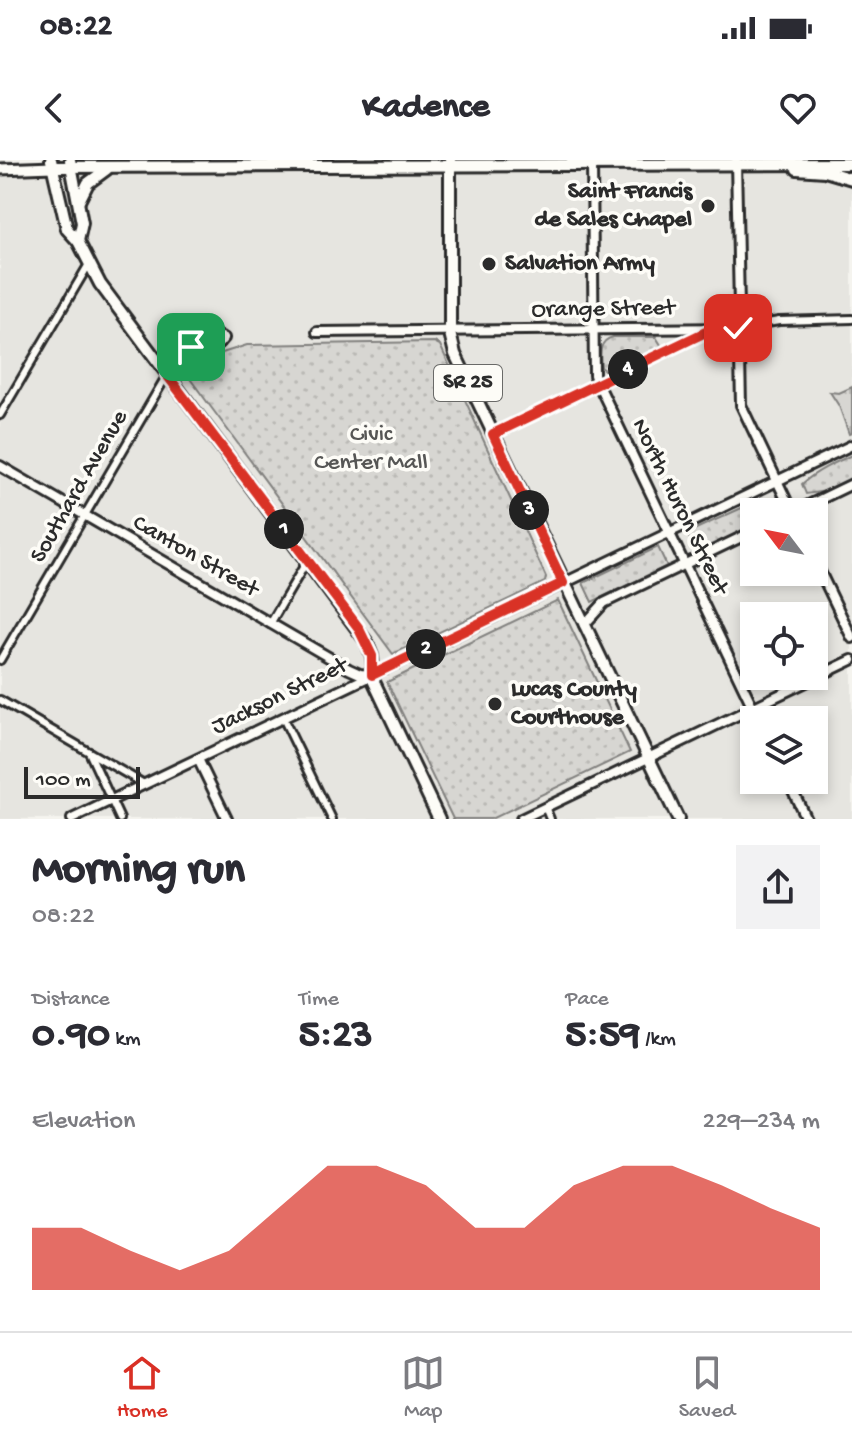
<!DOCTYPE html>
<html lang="en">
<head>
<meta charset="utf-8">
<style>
	:root { --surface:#fff; --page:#f2f2f3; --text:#2b2b33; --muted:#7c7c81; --line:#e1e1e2; --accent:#d93025 }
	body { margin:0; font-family:"Gochi Hand",sans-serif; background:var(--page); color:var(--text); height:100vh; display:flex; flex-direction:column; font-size:30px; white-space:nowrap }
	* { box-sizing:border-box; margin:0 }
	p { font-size:26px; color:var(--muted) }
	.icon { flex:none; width:44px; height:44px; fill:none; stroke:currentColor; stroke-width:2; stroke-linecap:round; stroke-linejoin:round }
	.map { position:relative; height:659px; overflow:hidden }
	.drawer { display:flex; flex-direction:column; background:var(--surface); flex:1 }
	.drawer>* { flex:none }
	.needle { width:52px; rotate:302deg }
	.fabs { position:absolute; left:740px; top:338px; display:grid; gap:16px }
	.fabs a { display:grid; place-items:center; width:88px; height:88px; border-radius:0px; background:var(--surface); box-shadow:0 4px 12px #0003; font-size:40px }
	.scale { position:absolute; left:24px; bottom:20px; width:116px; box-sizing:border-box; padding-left:8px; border:4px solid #2b2b2b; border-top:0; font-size:22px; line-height:28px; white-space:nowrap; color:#2b2b2b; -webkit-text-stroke:6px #fdfcf7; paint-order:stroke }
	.pin { position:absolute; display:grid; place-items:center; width:68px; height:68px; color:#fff; margin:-34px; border-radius:16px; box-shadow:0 4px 12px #0006 }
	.km { position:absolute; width:40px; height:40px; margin:-20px; border-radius:50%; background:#222; color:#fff; font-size:22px; line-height:40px; text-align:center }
	.round { display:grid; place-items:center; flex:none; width:84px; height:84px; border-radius:0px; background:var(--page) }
	.overview { display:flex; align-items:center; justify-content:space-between; height:136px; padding:0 32px }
	h1 { font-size:44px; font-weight:700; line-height:60px }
	.metrics { display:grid; grid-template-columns:repeat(3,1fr); gap:12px; height:136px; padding:8px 32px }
	.metrics div { display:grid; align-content:center }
	.metrics b { font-size:40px; font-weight:700 }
	.metrics small { font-size:22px; font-weight:400 }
	.metrics p { font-size:22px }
	.chart { height:224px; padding:16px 32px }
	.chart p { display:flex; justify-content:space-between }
	.chart svg { width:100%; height:144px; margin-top:8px; fill:var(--accent); opacity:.7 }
	.status { display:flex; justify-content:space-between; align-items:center; height:56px; padding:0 40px; background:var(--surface); direction:ltr }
	.status svg { height:22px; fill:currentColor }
	header { display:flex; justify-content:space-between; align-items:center; height:104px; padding:0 32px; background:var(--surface); font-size:36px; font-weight:700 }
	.tab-bar { display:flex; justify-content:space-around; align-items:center; height:112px; border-top:2px solid var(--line); background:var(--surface); font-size:22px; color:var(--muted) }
	.tab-bar a { display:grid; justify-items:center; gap:4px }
	.tab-bar .active { color:var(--accent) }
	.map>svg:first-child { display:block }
	.built { fill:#e6e5e0; fill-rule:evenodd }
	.grass { fill:url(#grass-tufts); stroke:#81807e; stroke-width:2 }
	.park { fill:url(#park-dots); stroke:#81807e; stroke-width:2 }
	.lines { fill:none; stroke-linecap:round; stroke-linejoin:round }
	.minor-casing { stroke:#2b2b2b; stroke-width:12 }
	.tertiary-casing { stroke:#2b2b2b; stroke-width:14 }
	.secondary-casing { stroke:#2b2b2b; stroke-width:15 }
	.primary-casing { stroke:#2b2b2b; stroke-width:16 }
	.minor { stroke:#fdfcf7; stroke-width:6 }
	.tertiary { stroke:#fdfcf7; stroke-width:8 }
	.secondary { stroke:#fdfcf7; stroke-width:9 }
	.primary { stroke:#fdfcf7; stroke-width:10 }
	.route-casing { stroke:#fff; stroke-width:16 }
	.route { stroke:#d93025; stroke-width:10 }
	.poi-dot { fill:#2b2b2b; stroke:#fdfcf7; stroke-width:3 }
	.labels { text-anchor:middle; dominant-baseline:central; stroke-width:7; stroke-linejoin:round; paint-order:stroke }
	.shield { fill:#fdfcf7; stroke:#6a6a68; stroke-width:2 }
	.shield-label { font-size:22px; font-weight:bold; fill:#2b2b2b }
	.poi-label { font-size:24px; font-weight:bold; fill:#2b2b2b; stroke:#fdfcf7; text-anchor:start }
	.street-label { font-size:24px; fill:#2b2b2b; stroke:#fdfcf7 }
	.park-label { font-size:24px; fill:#565655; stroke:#fdfcf7 }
</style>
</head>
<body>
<div class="status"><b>08:22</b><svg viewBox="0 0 49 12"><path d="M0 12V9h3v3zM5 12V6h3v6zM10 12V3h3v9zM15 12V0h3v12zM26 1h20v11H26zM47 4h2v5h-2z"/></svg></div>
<header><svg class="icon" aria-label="back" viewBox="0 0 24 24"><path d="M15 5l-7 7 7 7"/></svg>Kadence<svg class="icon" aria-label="heart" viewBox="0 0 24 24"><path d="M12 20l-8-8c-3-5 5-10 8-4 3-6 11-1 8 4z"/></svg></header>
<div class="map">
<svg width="852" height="659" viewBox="0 0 852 659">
	<defs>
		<pattern id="grass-tufts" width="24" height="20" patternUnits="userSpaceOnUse" patternTransform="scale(2)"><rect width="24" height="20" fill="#d7d6d2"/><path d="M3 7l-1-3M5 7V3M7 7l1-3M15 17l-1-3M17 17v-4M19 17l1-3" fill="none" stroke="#b9b8b4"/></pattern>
		<pattern id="park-dots" width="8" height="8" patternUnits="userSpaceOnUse" patternTransform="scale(2)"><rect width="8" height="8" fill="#d7d6d2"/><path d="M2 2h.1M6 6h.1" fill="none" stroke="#b9b8b4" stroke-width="1.8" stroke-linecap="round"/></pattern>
	</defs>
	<rect width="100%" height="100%" fill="#f5f4ef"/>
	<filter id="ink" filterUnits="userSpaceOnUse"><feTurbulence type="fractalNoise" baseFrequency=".0125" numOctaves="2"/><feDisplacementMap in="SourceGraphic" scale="16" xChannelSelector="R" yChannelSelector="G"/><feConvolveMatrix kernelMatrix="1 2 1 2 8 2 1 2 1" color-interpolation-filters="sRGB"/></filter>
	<g filter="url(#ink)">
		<path class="built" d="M0,0H852V659H0ZM754,352H814V412H754ZM754,456H814V516H754ZM754,560H814V620H754Z"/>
		<polygon class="grass" points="852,227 852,273 849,274 839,246 830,232 839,233"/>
		<g class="park">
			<path d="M613,177H656L661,185L657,190L614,210H604L601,207C600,194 598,181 613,177Z"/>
			<polygon points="434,182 440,185 546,417 545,422 393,494 188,216 216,195 247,185"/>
			<path d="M852,295V319L827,331L806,334L802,324C816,311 834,303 852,295Z"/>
			<polygon points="762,343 767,352 754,352 754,365 697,393 687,373 746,346"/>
			<polygon points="658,387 667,406 592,442 583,423"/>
			<polygon points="558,440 630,592 491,659 453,659 387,522"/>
		</g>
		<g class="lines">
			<g class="minor-casing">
				<g id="minor">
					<polyline points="738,168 779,161 852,159"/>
					<polyline points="0,255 89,104"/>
					<polyline points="493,274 710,170"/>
					<polyline points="270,464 307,401"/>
					<polyline points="0,500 167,215"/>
					<polyline points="0,540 144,624"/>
					<polyline points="283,558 332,659"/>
					<polyline points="89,592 120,659"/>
					<polyline points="545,647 550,659"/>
				</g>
			</g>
			<g class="tertiary-casing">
				<g id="tertiary">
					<polyline points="736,1 741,245 792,352"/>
					<polyline points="592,2 594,215 759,560"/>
					<polyline points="317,172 738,168"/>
					<path d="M216,175L224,178C215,190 181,212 167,215L170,201Z"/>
					<polyline points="0,306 349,509 360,514 371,515"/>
					<polyline points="794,352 852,324"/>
					<polyline points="814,399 852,478"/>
					<polyline points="584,465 604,443 754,371"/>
					<polyline points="198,599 227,659"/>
					<polyline points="788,620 806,659"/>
					<polyline points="72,659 852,285"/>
					<polyline points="521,659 852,500"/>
				</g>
			</g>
			<g class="secondary-casing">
				<polyline id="secondary" points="0,9 53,7"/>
			</g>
			<g class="primary-casing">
				<g id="primary">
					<polyline points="51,0 67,69 78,81 100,124 366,481 372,496 374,522 439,659"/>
					<polyline points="70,0 82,63 78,81"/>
					<polyline points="450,0 450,173 455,194 678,659"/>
					<polyline points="53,7 852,4"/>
					<polyline points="797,9 825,11 852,19"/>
					<polyline points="79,41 88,23 107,9"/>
				</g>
			</g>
			<use href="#minor" class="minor"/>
			<use href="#tertiary" class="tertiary"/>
			<use href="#secondary" class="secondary"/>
			<use href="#primary" class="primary"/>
		</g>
	</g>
	<g class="lines" filter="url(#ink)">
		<g class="route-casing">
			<polyline id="route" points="191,187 170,201 167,215 358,467 372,496 372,515 563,423 493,274 712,169 738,168"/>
		</g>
		<use href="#route" class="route"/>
	</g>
	<g class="poi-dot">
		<circle cx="708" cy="46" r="8"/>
		<circle cx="489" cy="104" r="8"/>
		<circle cx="495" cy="544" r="8"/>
	</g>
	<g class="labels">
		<rect class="shield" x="434" y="205" width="68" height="36" rx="6"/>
		<g class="shield-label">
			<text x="468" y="223">SR 25</text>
		</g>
		<g class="poi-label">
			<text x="692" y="32" text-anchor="end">Saint Francis<tspan x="692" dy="28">de Sales Chapel</tspan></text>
			<text x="505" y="104">Salvation Army</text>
			<text x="511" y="530">Lucas County<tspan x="511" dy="28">Courthouse</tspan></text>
		</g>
		<g class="street-label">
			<text transform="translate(603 150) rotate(-1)">Orange Street</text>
			<text transform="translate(80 327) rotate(-60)">Southard Avenue</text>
			<text transform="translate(679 347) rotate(64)">North Huron Street</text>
			<text transform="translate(195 397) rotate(30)">Canton Street</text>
			<text transform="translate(280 537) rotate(-26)">Jackson Street</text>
		</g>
		<g class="park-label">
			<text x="371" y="275">Civic<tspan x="371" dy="28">Center Mall</tspan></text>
		</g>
	</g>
</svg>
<div class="fabs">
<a><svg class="needle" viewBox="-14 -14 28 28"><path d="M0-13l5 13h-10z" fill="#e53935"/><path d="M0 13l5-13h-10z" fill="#7c7c81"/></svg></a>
<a><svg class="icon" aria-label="locate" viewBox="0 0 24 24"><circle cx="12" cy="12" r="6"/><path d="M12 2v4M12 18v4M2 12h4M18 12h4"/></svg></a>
<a><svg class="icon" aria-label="layers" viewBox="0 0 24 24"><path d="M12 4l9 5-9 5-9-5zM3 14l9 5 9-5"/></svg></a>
</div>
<div class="scale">100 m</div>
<div class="pin" style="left:191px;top:187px;background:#1e9e55"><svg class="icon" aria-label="arrive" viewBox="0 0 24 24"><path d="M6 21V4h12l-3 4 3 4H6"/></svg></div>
<div class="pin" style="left:738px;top:168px;background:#d93025"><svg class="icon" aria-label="check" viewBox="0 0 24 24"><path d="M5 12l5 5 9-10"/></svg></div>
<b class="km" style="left:284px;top:369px">1</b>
<b class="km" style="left:426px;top:489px">2</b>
<b class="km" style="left:529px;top:350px">3</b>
<b class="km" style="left:628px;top:209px">4</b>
</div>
<section class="drawer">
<div class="overview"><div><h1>Morning run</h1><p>08:22</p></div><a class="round"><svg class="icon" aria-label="share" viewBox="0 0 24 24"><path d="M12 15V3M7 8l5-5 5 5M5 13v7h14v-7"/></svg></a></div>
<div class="metrics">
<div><p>Distance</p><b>0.90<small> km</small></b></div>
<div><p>Time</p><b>5:23</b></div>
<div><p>Pace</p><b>5:59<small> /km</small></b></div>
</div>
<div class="chart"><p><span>Elevation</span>229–234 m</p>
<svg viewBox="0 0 160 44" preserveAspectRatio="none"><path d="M0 44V25L10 25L20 32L30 38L40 32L50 19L60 6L70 6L80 12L90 25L100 25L110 12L120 6L130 6L140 12L150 19L160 25V44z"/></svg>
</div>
</section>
<nav class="tab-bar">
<a class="active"><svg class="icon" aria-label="home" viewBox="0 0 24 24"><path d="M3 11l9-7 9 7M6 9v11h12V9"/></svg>Home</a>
<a><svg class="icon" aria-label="map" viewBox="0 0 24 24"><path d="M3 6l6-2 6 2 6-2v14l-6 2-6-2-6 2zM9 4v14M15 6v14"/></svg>Map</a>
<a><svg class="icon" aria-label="saved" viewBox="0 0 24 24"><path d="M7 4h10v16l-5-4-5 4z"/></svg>Saved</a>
</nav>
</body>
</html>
